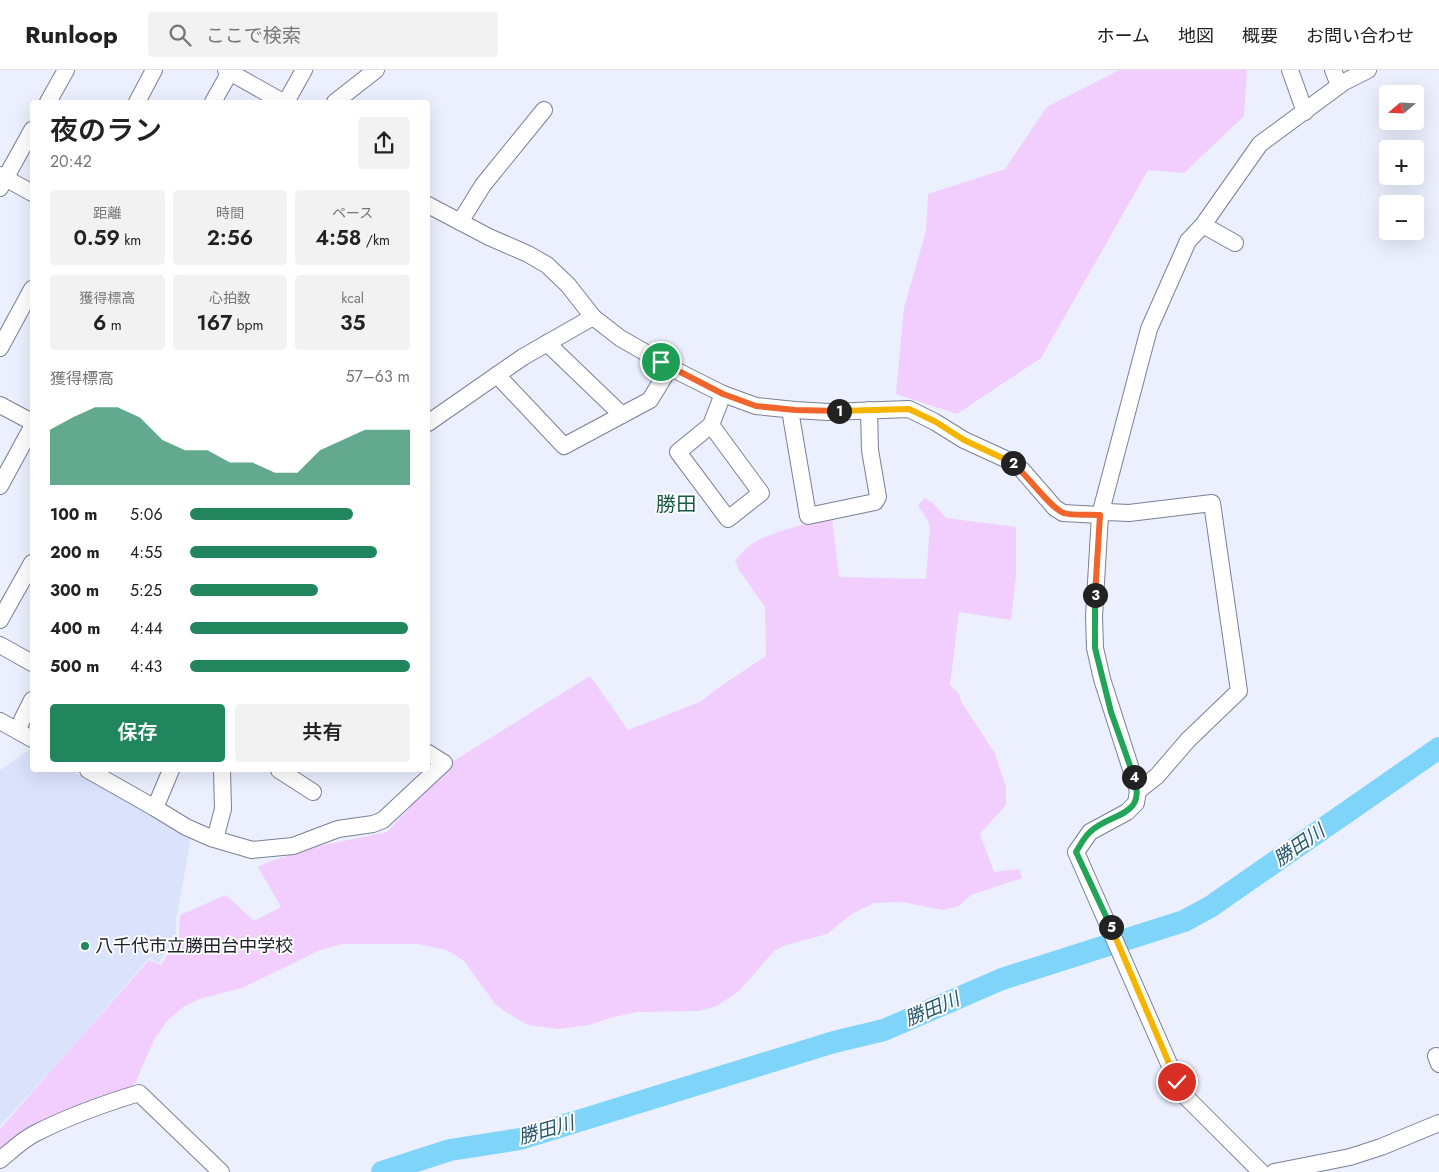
<!DOCTYPE html>
<html lang="ja">
<head>
<meta charset="utf-8">
<style>
	:root { --surface:#fff; --page:#f2f2f2; --text:#222; --muted:#767676; --line:#e0e0e0; --accent:#21855e }
	body { margin:0; font-family:Jost,"Noto Sans JP",sans-serif; background:var(--page); color:var(--text); height:100vh; display:flex; flex-direction:column; font-size:19px; white-space:nowrap }
	* { box-sizing:border-box; margin:0 }
	p { font-size:16px; color:var(--muted) }
	.icon { flex:none; width:28px; height:28px; fill:none; stroke:currentColor; stroke-width:2; stroke-linecap:round; stroke-linejoin:round }
	.map { position:relative; flex:1; overflow:hidden }
	.side { position:absolute; left:30px; top:30px; width:400px; height:672px; display:flex; flex-direction:column; background:var(--surface); border-radius:5px; box-shadow:0 5px 20px #0002 }
	.side>* { flex:none }
	.needle { width:32px; rotate:251deg }
	.controls { position:absolute; left:1379px; top:15px; display:grid; gap:10px }
	.controls a { display:grid; place-items:center; width:45px; height:45px; border-radius:5px; background:var(--surface); box-shadow:0 5px 20px #0002; font-size:25px }
	.pin { position:absolute; display:grid; place-items:center; width:42px; height:42px; color:#fff; margin:-21px; border:2px solid #fff; border-radius:50%; box-shadow:0 1px 5px #0007 }
	.km { position:absolute; width:25px; height:25px; margin:-12px; border-radius:50%; background:#222; color:#fff; font-size:14px; line-height:25px; text-align:center }
	.round { display:grid; place-items:center; flex:none; width:52px; height:52px; border-radius:5px; background:var(--page) }
	.overview { display:flex; align-items:center; justify-content:space-between; height:85px; padding:0 20px }
	h1 { font-size:28px; font-weight:600; line-height:38px }
	.metrics { display:grid; grid-template-columns:repeat(3,1fr); gap:8px; height:85px; padding:5px 20px }
	.metrics div { display:grid; align-content:center; border-radius:5px; background:var(--page); text-align:center }
	.metrics b { font-size:21px; font-weight:600 }
	.metrics small { font-size:14px; font-weight:400 }
	.metrics p { font-size:14px }
	.chart { height:140px; padding:10px 20px }
	.chart p { display:flex; justify-content:space-between }
	.chart svg { width:100%; height:90px; margin-top:5px; fill:var(--accent); opacity:.7 }
	.cta { display:flex; gap:10px; margin-top:auto; padding:10px 20px }
	.cta a { flex:1; height:58px; border-radius:5px; background:var(--accent); color:#fff; font-size:20px; font-weight:600; line-height:58px; text-align:center }
	.cta a+a { background:var(--page); color:var(--text) }
	ul { padding:0 20px; list-style:none; font-size:16px }
	li { display:grid; grid-template-columns:80px 60px 1fr; align-items:center; height:38px }
	li i { height:12px; border-radius:6px; background:var(--accent) }
	header { display:flex; align-items:center; gap:30px; box-sizing:border-box; height:70px; padding:0 25px; background:var(--surface); border-bottom:1px solid var(--line) }
	header strong { font-size:24px }
	nav { display:flex; gap:28px; margin-inline-start:auto; font-size:18px }
	.search { width:350px; height:45px; background:var(--page); display:flex; align-items:center; gap:12px; box-sizing:border-box; padding:0 18px; border-radius:5px; color:var(--muted); font-size:19px }
	.map>svg:first-child { display:block }
	.built { fill:#dbe2fc }
	.green { fill:#f2cefe }
	.lines { fill:none; stroke-linecap:round; stroke-linejoin:round }
	.river { stroke:#7fd4fa; stroke-width:22 }
	.minor-casing { stroke:#7a8096; stroke-width:18 }
	.minor { stroke:#fff; stroke-width:16 }
	.split-1-casing { stroke:#fff; stroke-width:10 }
	.split-2-casing { stroke:#fff; stroke-width:10 }
	.split-3-casing { stroke:#fff; stroke-width:10 }
	.split-4-casing { stroke:#fff; stroke-width:10 }
	.split-5-casing { stroke:#fff; stroke-width:10 }
	.split-6-casing { stroke:#fff; stroke-width:10 }
	.split-1 { stroke:#f0652b; stroke-width:6 }
	.split-2 { stroke:#f5b400; stroke-width:6 }
	.split-3 { stroke:#f0652b; stroke-width:6 }
	.split-4 { stroke:#22a559; stroke-width:6 }
	.split-5 { stroke:#22a559; stroke-width:6 }
	.split-6 { stroke:#f5b400; stroke-width:6 }
	.poi-dot { fill:#21855e; stroke:#fdfdfd; stroke-width:2 }
	.labels { text-anchor:middle; dominant-baseline:central; stroke-width:4; stroke-linejoin:round; paint-order:stroke }
	.poi-label { font-size:18px; fill:#1e2029; stroke:#fdfdfd; text-anchor:start }
	.water-label { font-size:19px; font-style:italic; fill:#28576c; stroke:#fdfdfd }
	.quarter-label { font-size:20px; fill:#185b40; stroke:#fdfdfd }
</style>
</head>
<body>
<header>
<strong>Runloop</strong>
<div class="search"><svg class="icon" aria-label="search" viewBox="0 0 24 24"><circle cx="10" cy="10" r="6"/><path d="M15 15l6 6"/></svg>ここで検索</div>
<nav><a>ホーム</a><a>地図</a><a>概要</a><a>お問い合わせ</a></nav>
</header>
<div class="map">
<svg width="1439" height="1102" viewBox="0 0 1439 1102">
	<rect width="100%" height="100%" fill="#ebeffe"/>
	<polygon class="built" points="31,679 32,680 32,700 70,700 191,767 176,850 176,865 159,893 149,888 59,992 0,1056 0,700"/>
	<g class="green">
		<polygon points="1119,0 1247,0 1244,46 1184,103 1148,100 1041,288 957,344 896,324 904,238 926,161 928,124 1005,99 1047,37"/>
		<path d="M925,428L934,434L946,448L1016,457V505L1011,550L959,542L950,615L958,623L962,633L995,684L1006,717V735L980,764L994,802L1019,799L1022,808L971,825L959,836L943,840L902,832L874,833L853,843L827,864L783,876L774,881L740,920L717,936L699,941L637,942L610,948L589,955L559,959L528,955L506,942L495,934L464,891L447,880L418,874H343L320,880L242,918L199,929L183,937L167,951L155,968L135,1013L127,1020L0,1082V1059L149,890L161,895L179,866L180,845L226,825L254,851L281,837L258,797L271,791L319,776L387,762L452,692L590,606L628,660L700,632L721,616L766,586L765,537L739,500L735,491C739,486 744,480 749,476C770,461 806,454 832,448L839,507L926,509L930,455L918,435Z"/>
	</g>
	<g class="lines">
		<polyline class="river" points="382,1102 450,1080 520,1069 834,972 884,960 1002,909 1184,851 1210,837 1439,678"/>
		<g class="minor-casing">
			<g id="minor">
				<polyline points="226,0 283,32"/>
				<polyline points="1290,0 1305,42"/>
				<polyline points="1333,0 1339,15"/>
				<polyline points="48,32 66,0"/>
				<polyline points="137,32 154,0"/>
				<polyline points="213,32 231,0"/>
				<polyline points="286,32 304,0"/>
				<polyline points="335,32 376,0"/>
				<polyline points="0,105 32,123"/>
				<polyline points="0,118 32,60"/>
				<polyline points="428,135 489,167 528,184 547,195 568,215 593,247 620,268 681,303 723,324 756,336 795,340 828,342 909,339 935,352 964,370 1012,392 1022,400 1055,438 1063,443 1100,445 1107,442 1129,443 1212,433 1239,621 1188,670 1157,706 1138,721"/>
				<polyline points="460,152 483,115 544,40"/>
				<polyline points="1203,155 1235,173"/>
				<polyline points="547,273 622,345"/>
				<polyline points="0,278 32,219"/>
				<polyline points="497,305 564,376 650,330 670,297"/>
				<polyline points="0,335 32,352"/>
				<polyline points="790,340 808,446 875,432 878,427 870,380 869,340"/>
				<polyline points="428,353 523,287 593,247"/>
				<polyline points="711,355 761,423 728,449 678,382 711,355 723,324"/>
				<polyline points="0,416 32,357"/>
				<polyline points="0,550 32,493"/>
				<polyline points="0,575 32,593"/>
				<polyline points="0,651 32,669"/>
				<polyline points="17,660 32,630"/>
				<polyline points="88,700 155,738 171,700"/>
				<polyline points="279,700 313,722"/>
				<polyline points="155,738 186,757 211,768 252,780 293,776 338,759 373,754 383,750 444,693 428,683"/>
				<polyline points="215,769 223,739 222,700"/>
				<polyline points="1436,986 1439,994"/>
				<path d="M0,1090C11,1081 21,1071 34,1064C67,1047 103,1034 139,1023L221,1102"/>
				<polyline points="1261,1102 1186,1027 1177,1012 1076,782 1090,762 1127,742 1136,733 1138,721 1102,609 1095,578 1094,546 1100,445 1149,259 1188,171 1203,155 1260,74 1344,12 1368,0"/>
				<polyline points="1274,1102 1350,1087 1381,1077 1439,1053"/>
			</g>
		</g>
		<use href="#minor" class="minor"/>
	</g>
	<g class="lines">
		<g class="split-1-casing">
			<polyline id="split-1" points="661,292 723,324 756,336 795,340 839,341"/>
		</g>
		<g class="split-2-casing">
			<polyline id="split-2" points="839,341 909,339 936,352 964,370 1013,393"/>
		</g>
		<g class="split-3-casing">
			<path id="split-3" d="M1013,393C1026,404 1052,440 1064,443C1073,446 1090,444 1100,445L1095,525"/>
		</g>
		<g class="split-4-casing">
			<polyline id="split-4" points="1095,525 1095,578 1111,642 1134,707"/>
		</g>
		<g class="split-5-casing">
			<path id="split-5" d="M1111,857L1076,782C1080,776 1084,767 1090,762C1111,742 1147,748 1134,707"/>
		</g>
		<g class="split-6-casing">
			<polyline id="split-6" points="1111,857 1177,1012"/>
		</g>
		<use href="#split-1" class="split-1"/>
		<use href="#split-2" class="split-2"/>
		<use href="#split-3" class="split-3"/>
		<use href="#split-4" class="split-4"/>
		<use href="#split-5" class="split-5"/>
		<use href="#split-6" class="split-6"/>
	</g>
	<circle class="poi-dot" cx="85" cy="876" r="5"/>
	<g class="labels">
		<g class="poi-label">
			<text x="95" y="876">八千代市立勝田台中学校</text>
		</g>
		<g class="water-label">
			<text transform="translate(1299 775) rotate(-35)">勝田川</text>
			<text transform="translate(932 939) rotate(-23)">勝田川</text>
			<text transform="translate(546 1060) rotate(-16)">勝田川</text>
		</g>
		<g class="quarter-label">
			<text x="676" y="434">勝田</text>
		</g>
	</g>
</svg>
<div class="controls">
<a><svg class="needle" viewBox="-14 -14 28 28"><path d="M0-13l5 13h-10z" fill="#e53935"/><path d="M0 13l5-13h-10z" fill="#767676"/></svg></a>
<a>+</a>
<a>−</a>
</div>
<div class="pin" style="left:661px;top:292px;background:#1e9e55"><svg class="icon" aria-label="arrive" viewBox="0 0 24 24"><path d="M6 21V4h12l-3 4 3 4H6"/></svg></div>
<div class="pin" style="left:1177px;top:1012px;background:#d93025"><svg class="icon" aria-label="check" viewBox="0 0 24 24"><path d="M5 12l5 5 9-10"/></svg></div>
<b class="km" style="left:839px;top:341px">1</b>
<b class="km" style="left:1013px;top:393px">2</b>
<b class="km" style="left:1095px;top:525px">3</b>
<b class="km" style="left:1134px;top:707px">4</b>
<b class="km" style="left:1111px;top:857px">5</b>
<section class="side">
<div class="overview"><div><h1>夜のラン</h1><p>20:42</p></div><a class="round"><svg class="icon" aria-label="share" viewBox="0 0 24 24"><path d="M12 15V3M7 8l5-5 5 5M5 13v7h14v-7"/></svg></a></div>
<div class="metrics">
<div><p>距離</p><b>0.59<small> km</small></b></div>
<div><p>時間</p><b>2:56</b></div>
<div><p>ペース</p><b>4:58<small> /km</small></b></div>
</div>
<div class="metrics">
<div><p>獲得標高</p><b>6<small> m</small></b></div>
<div><p>心拍数</p><b>167<small> bpm</small></b></div>
<div><p>kcal</p><b>35</b></div>
</div>
<div class="chart"><p><span>獲得標高</span>57–63 m</p>
<svg viewBox="0 0 160 44" preserveAspectRatio="none"><path d="M0 44V17L10 11L20 6L30 6L40 11L50 22L60 27L70 27L80 33L90 33L100 38L110 38L120 27L130 22L140 17L150 17L160 17V44z"/></svg>
</div>
<ul>
<li><b>100 m</b>5:06<i style="width:74%"></i></li>
<li><b>200 m</b>4:55<i style="width:85%"></i></li>
<li><b>300 m</b>5:25<i style="width:58%"></i></li>
<li><b>400 m</b>4:44<i style="width:99%"></i></li>
<li><b>500 m</b>4:43<i style="width:100%"></i></li>
</ul>
<div class="cta"><a>保存</a><a>共有</a></div>
</section>
</div>
</body>
</html>
